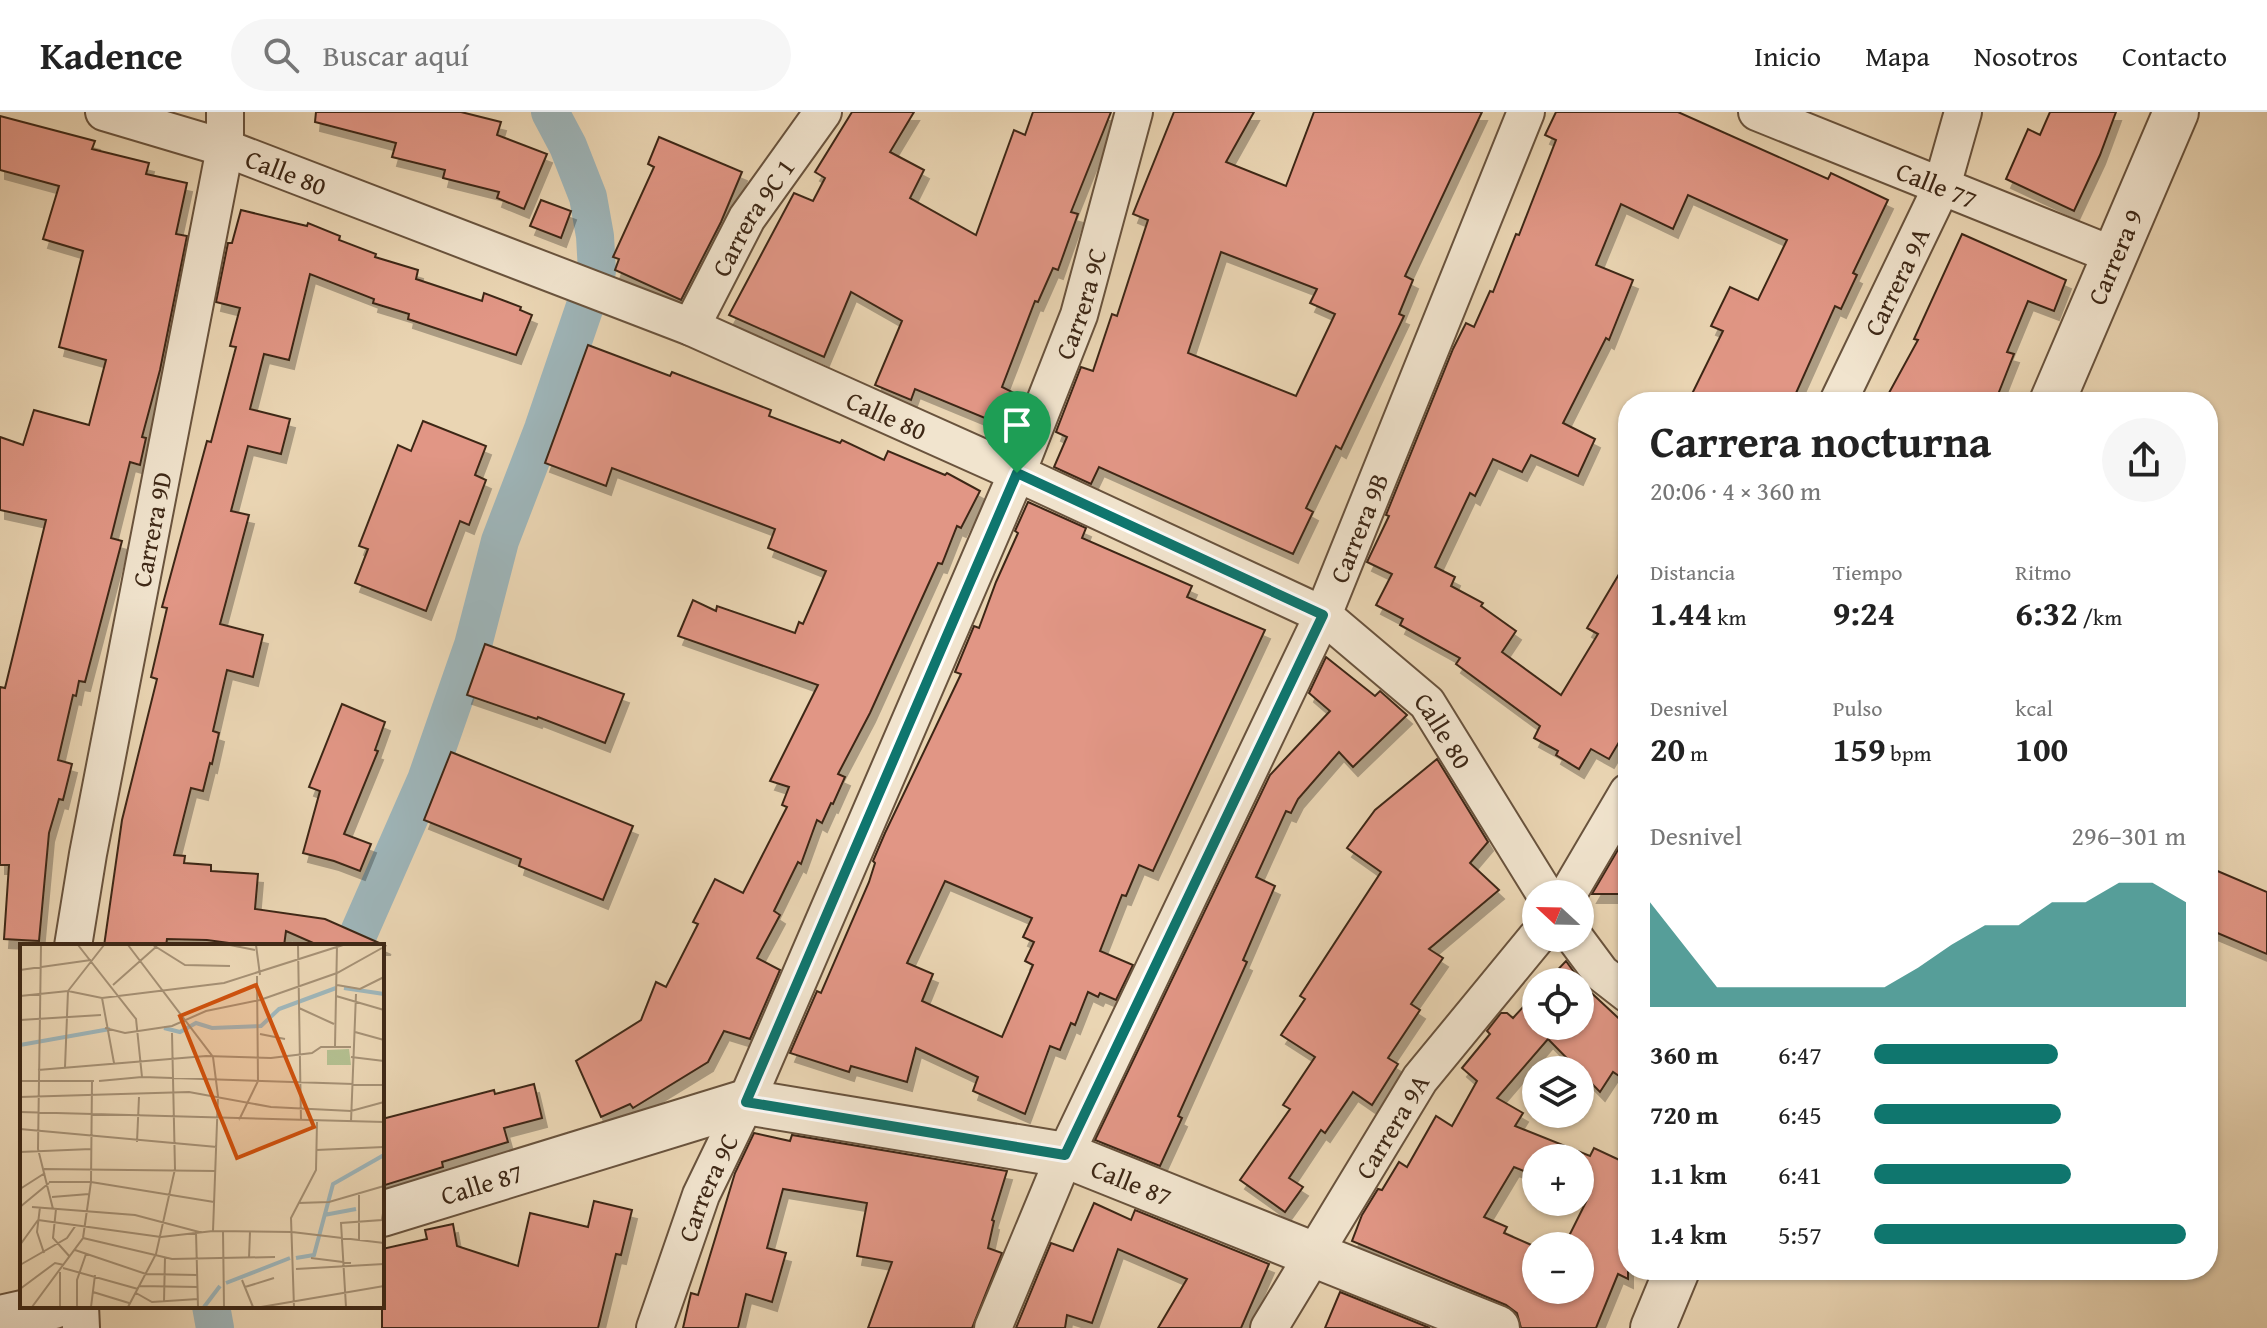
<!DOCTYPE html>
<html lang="es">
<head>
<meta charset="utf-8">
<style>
	:root { --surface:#fff; --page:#f6f6f6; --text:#222; --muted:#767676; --line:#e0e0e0; --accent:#0f766e }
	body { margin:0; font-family:"Gentium Book Plus",serif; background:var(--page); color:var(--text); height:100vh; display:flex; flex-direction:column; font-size:30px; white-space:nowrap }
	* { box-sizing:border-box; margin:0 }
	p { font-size:26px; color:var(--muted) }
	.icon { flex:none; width:44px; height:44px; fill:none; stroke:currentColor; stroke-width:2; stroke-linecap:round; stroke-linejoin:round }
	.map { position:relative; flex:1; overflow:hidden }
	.details { position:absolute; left:1618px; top:280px; width:600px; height:888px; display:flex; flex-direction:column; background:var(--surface); border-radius:32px; box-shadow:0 2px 6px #0004 }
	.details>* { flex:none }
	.needle { width:52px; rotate:292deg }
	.fabs { position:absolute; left:1522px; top:768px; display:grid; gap:16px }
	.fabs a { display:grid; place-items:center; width:72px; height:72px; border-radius:50%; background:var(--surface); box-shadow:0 2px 6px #0004; font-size:40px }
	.pin { position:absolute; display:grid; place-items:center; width:68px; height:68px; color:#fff; margin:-82px -34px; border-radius:50% 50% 50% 0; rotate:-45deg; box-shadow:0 0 8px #0007 }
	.pin .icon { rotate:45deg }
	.round { display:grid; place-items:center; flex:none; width:84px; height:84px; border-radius:42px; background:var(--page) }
	.overview { display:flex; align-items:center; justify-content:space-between; height:136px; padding:0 32px }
	h1 { font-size:44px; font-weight:800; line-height:60px }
	.figures { display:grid; grid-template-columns:repeat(3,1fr); gap:12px; height:136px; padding:8px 32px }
	.figures div { display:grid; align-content:center }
	.figures b { font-size:34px; font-weight:800 }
	.figures small { font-size:22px; font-weight:400 }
	.figures p { font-size:22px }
	.chart { height:224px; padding:16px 32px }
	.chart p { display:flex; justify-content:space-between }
	.chart svg { width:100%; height:144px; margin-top:8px; fill:var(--accent); opacity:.7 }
	ul { padding:0 32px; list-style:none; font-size:26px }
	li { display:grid; grid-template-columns:128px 96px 1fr; align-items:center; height:60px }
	li i { height:20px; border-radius:10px; background:var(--accent) }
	header { display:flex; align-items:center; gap:48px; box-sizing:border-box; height:112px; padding:0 40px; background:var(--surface); border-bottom:2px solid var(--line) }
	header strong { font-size:38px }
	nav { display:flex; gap:44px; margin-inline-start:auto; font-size:28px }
	.search { width:560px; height:72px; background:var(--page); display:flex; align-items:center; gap:20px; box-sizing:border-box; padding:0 28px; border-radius:44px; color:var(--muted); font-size:30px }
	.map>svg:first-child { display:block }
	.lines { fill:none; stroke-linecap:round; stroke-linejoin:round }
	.canal { stroke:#9eb5b9; stroke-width:38 }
	.building { fill:#e19685; stroke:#3e2816; stroke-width:2; fill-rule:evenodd; filter:url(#shadow) }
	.minor-casing { stroke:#69533d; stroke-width:40 }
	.tertiary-casing { stroke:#69533d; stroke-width:48 }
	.minor { stroke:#f1e4ce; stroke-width:36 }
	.tertiary { stroke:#f1e4ce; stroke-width:44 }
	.route-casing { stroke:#fff; stroke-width:16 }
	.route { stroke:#0f766e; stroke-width:10 }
	.labels { text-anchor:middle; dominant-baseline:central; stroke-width:6; stroke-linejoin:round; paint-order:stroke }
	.street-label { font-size:26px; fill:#3e2816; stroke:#f1e4ce }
	.inset-river { fill:none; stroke:#9eb5b9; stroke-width:4 }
	.inset-road { fill:none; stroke:#a59074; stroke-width:2 }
	.view { fill:#ce520e; fill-opacity:0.15; stroke:#ce520e; stroke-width:4 }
	.inset-edge { fill:none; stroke:#3e2816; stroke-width:4 }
</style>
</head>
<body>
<header>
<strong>Kadence</strong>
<div class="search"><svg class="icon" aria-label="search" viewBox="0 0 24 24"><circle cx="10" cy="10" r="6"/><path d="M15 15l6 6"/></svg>Buscar aquí</div>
<nav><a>Inicio</a><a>Mapa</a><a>Nosotros</a><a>Contacto</a></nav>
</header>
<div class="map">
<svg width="2267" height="1216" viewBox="0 0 2267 1216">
	<defs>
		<filter id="shadow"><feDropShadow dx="5" dy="9" stdDeviation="0" flood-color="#0004"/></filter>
	</defs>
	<rect width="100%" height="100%" fill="#ead5b3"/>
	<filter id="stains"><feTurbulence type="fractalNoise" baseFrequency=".0025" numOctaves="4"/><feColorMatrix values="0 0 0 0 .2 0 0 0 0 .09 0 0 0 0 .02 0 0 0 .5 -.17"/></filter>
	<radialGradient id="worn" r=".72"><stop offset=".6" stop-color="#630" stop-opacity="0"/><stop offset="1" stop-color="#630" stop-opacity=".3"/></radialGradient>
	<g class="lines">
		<g class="canal">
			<polyline points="353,834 426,668 473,533 500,429 543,317 597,159 595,124 588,85 568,34 550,0"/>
			<polyline points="211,1194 215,1216"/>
		</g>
	</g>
	<g class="building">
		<polygon points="316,0 461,0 501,10 497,23 547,42 524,97 497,86 499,80 443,66 445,58 392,45 396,31 315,10"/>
		<polygon points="852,0 914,0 890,40 924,58 910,86 976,123 1014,18 1025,23 1033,0 1111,0 1071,100 1078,102 1058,158 1053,156 1038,190 1035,189 1002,275 1024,286 1009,316 915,277 911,288 875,273 902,209 851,180 824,245 729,203 794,81 813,89 825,66 815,60"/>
		<path d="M1174,0H1254L1226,50L1286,74L1314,0H1482L1405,164L1413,168L1399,202L1404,204L1341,337L1336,334L1306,396L1313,400L1293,442L1099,355L1091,372L1054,355L1067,325L1056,320L1081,255L1093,259L1112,202L1117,204L1148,108L1133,102ZM1221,140L1317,177L1310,191L1335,202L1296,284L1188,241Z"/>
		<polygon points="1556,0 1678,0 1828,67 1831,61 1888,88 1853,161 1857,163 1841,197 1835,194 1792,290 1688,290 1723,219 1711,214 1730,175 1758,188 1787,128 1688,83 1673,117 1621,92 1596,153 1633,168 1609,228 1606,226 1563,311 1595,327 1578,364 1531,343 1522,360 1493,347 1475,384 1470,381 1435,455 1455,465 1451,474 1483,491 1481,494 1516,519 1502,540 1561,583 1598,522 1587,516 1628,447 1628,615 1609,647 1591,637 1579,657 1556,643 1558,639 1534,626 1540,614 1456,552 1460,546 1400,513 1403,507 1376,493 1392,462 1367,450 1389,404 1386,403 1453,237 1466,211 1474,215 1490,179 1493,180 1516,122 1519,123 1556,28 1545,23"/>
		<polygon points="2050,0 2116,0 2100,43 2074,99 2006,67 2028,17 2040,23"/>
		<polygon points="0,4 95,29 92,37 149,51 146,62 187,71 176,122 187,124 160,258 142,325 146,326 140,353 130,350 111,426 122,429 85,570 79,569 76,584 73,583 58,648 72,652 63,688 59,687 49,721 39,829 4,827 9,753 0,753 0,575 5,576 46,408 0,398 0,325 23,333 34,298 89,313 106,248 59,235 83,139 43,127 59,74 0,58"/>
		<polygon points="659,25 742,60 721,110 681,188 615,158 619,147 613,145 654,55 648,52"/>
		<polygon points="541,88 571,99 561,126 530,114"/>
		<polygon points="241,98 307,114 308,111 340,124 339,128 376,142 375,145 418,158 416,167 482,189 484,181 521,195 520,198 532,203 516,243 408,207 409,202 373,191 374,187 310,162 289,248 264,242 250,297 290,307 281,342 248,334 231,399 249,403 220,512 263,523 253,565 227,558 213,619 219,621 212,652 210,651 203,679 191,676 174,743 185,744 184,751 211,753 211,759 258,762 255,797 325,807 386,834 320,834 286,819 284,834 251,834 207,828 167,827 166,834 104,834 122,708 157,567 151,565 167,496 162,495 207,329 211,330 236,235 230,234 240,196 216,190 228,131 232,131"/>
		<polygon points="1962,122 2066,168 2054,199 2028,189 2007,240 2014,242 1995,290 1884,290 1918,228 1914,227"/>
		<polygon points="588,233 670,264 672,260 771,298 769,304 840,331 842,328 884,348 888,339 945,363 947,361 980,379 961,416 957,414 942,452 938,451 870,601 838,662 845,665 833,692 831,691 822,711 817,708 801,752 798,750 774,799 780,803 757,846 780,858 750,927 724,919 708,950 633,996 630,992 601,1005 576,949 641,908 656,870 666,875 698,812 693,810 715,767 743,781 787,695 782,693 789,675 770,669 818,573 678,524 693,488 716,499 717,494 795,521 799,510 803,512 826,459 768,436 775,417 612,356 606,374 545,351"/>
		<polygon points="423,309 486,334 475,363 486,368 469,413 460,409 426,499 355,471 368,437 359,434 398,333 411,339"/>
		<path d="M1028,390L1086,416L1082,426L1192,474L1187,485L1265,518L1153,759L1139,753L1126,784L1122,783L1100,839L1133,853L1116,888L1100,881L1098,885L1088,880L1075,913L1071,911L1060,938L1050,934L1025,1002L973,979L978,965L916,936L907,970L851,954L849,960L790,941L817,879L821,881L869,770L875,751L873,749L885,721L961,562L955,560L974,514L979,516L996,470L1018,421L1015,419ZM945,769L1032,806L1023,825L1034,830L1025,849L1033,853L1002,925L922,889L933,862L907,851Z"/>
		<polygon points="485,532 624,582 605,631 538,605 537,607 467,583"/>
		<polygon points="1326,545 1375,584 1380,579 1407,603 1353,655 1339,640 1298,687 1291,701 1286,699 1256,765 1275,774 1243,848 1247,850 1178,1004 1182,1006 1160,1054 1095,1028 1270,663 1330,599 1309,581"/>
		<polygon points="342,592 385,610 375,638 378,639 344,722 371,732 360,759 334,749 303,741 320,679 309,675"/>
		<polygon points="451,640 633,714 603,788 519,754 521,747 424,708"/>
		<polygon points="1437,647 1488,730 1470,751 1499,778 1429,837 1443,846 1411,892 1420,898 1388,946 1398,952 1372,993 1353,980 1325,1021 1321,1018 1289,1066 1303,1075 1285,1100 1240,1068 1290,997 1283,993 1315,945 1281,923 1305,887 1300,884 1381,760 1347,736 1375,698"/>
		<polygon points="1628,722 1628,782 1592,782 1626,724"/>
		<polygon points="2208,755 2267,780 2267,842 2208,817"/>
		<path d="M1566,849L1584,874L1628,915V970L1613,960L1600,980L1548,927L1497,986L1523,1001L1515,1014L1590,1044L1594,1036L1628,1052V1167L1618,1162L1596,1216H1521L1517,1201L1506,1193L1352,1129L1362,1103L1378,1077L1382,1078L1399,1050L1407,1055L1436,1004L1452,1014L1477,969L1462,956L1490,922L1487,919L1501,901H1507L1513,906L1536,881V914H1580V870H1546ZM1536,1046H1580V1082L1588,1086L1564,1134H1580V1178H1536V1135L1504,1121L1507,1115L1484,1105L1514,1055L1536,1064Z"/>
		<polygon points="534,972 542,1006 504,1016 508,1030 442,1050 443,1055 382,1074 382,1007 494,978 495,982"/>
		<polygon points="754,1021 790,1029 792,1023 1007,1059 992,1108 994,1109 988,1136 1002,1141 972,1216 868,1216 892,1150 857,1144 867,1091 783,1077 767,1136 786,1141 772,1190 746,1182 738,1216 683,1216 691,1181 698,1183 735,1061"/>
		<polygon points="594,1089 632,1098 621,1143 616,1142 598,1216 382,1216 382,1137 427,1127 425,1118 453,1112 457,1134 518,1154 530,1101 588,1115"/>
		<polygon points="1094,1091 1131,1108 1135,1098 1269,1152 1241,1216 1158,1216 1187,1167 1118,1137 1092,1211 1067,1203 1065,1216 1016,1216 1051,1131 1073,1139"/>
		<polygon points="1340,1180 1430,1216 1325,1216"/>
	</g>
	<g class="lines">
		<g class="minor-casing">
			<g id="minor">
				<path id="s1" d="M104,0L225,36L691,215L1017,361L1323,503L1427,591L1545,782"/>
				<path id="s2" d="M1757,0L2115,144"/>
				<path id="s3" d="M691,215L747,106L823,0"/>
				<path id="s4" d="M1838,290L1942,74L1963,0"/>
				<polyline points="1568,782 1628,680"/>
				<polyline points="1575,826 1601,861 1628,882"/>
				<path id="s5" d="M73,834L88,742L225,36V0"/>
				<polyline points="80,1194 81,1216"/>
				<path id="s6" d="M655,1216L701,1083L746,990L1017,361L1079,203L1134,0"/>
				<path id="s7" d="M993,1216L1065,1043L1323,503L1526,0"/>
				<path id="s8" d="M1269,1216L1420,967L1536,826"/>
			</g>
		</g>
		<g class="tertiary-casing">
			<g id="tertiary">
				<path id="s9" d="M2052,290L2176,0"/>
				<path id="s10" d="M382,1102L746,990L1065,1043L1497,1216"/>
				<polyline points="0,1206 54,1194"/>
				<polyline points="1653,1216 1677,1158"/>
			</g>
		</g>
		<use href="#minor" class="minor"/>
		<use href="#tertiary" class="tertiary"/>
	</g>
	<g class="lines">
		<g class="route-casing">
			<polygon id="route" points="1017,361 1323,503 1065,1043 746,990"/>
		</g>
		<use href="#route" class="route"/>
	</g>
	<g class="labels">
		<g class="street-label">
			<text stroke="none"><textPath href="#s1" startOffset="192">Calle 80</textPath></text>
			<text stroke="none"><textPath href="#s2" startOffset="194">Calle 77</textPath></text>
			<text stroke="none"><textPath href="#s3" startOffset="126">Carrera 9C 1</textPath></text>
			<text stroke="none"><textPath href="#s9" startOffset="158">Carrera 9</textPath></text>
			<text stroke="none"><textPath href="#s4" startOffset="134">Carrera 9A</textPath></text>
			<text stroke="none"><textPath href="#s6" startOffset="1110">Carrera 9C</textPath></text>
			<text stroke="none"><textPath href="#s1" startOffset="840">Calle 80</textPath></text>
			<text stroke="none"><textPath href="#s7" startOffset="880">Carrera 9B</textPath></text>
			<text stroke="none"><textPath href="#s5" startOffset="424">Carrera 9D</textPath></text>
			<text stroke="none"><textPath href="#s1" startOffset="1488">Calle 80</textPath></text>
			<text stroke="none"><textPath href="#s8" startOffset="236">Carrera 9A</textPath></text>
			<text stroke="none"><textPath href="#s10" startOffset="776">Calle 87</textPath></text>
			<text stroke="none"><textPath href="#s10" startOffset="104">Calle 87</textPath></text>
			<text stroke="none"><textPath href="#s6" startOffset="150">Carrera 9C</textPath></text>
		</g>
	</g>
	<g transform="translate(20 832)">
		<rect width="364" height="364" fill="#ead5b3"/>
		<path d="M329,105L331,121H307V106Z" fill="#b3be8f"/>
		<path class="inset-river" d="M324,44L364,50M144,84L160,88L176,79L192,84L241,82L259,65L316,44M0,101L90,85M304,271L336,265M276,314L294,311L313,240L364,211M206,339L270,314M184,363L200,342"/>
		<path class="inset-road" d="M21,1L18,205L33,265M58,1L116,75L122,133M108,1L193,113L198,152L193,287M133,1L165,21L210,22M210,1L235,6M236,1L240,31M278,1L281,177M0,26L71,16M93,41L137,2M317,41L340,45L364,33M0,52L48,47L82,54L204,39L323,1M316,52L364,66M82,54L94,119M279,64L314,80M0,76L81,71M85,84L105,89L152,82L186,67L240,56L317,29L362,4M335,88L364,96M240,90L265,95M315,102L317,2M331,113L364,117M45,123L48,47L84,1M18,126L186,112L251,114L292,109L301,103H331M0,137H74M79,137L122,133L364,141M0,153L169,148L251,163L331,167L364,158M0,168L364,178M219,176L238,137L237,32M331,178L336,50M0,185L197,203M117,198L119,153M296,206L364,203M0,208L71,205M24,225L195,227M29,238H71L194,258M0,245L25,229M32,253L69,250M278,259L309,258L364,242M0,263L29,239M12,263L115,271L183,289M20,263L17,288L24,309M36,265L33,294L50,313M18,276L141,293L193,287L272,288L364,299M203,287L204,363M176,288L178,363M63,294L152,315L255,313M339,296V251M0,301L18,276M55,306L126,330L177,331M229,314L230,288M291,314L331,319M0,321L47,294L56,281M43,324L118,345M276,325L364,320M222,336L233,363M119,342L178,343M225,343L254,334M0,345L35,319L44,321M73,348L109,359M116,349L132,358L178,355M144,357L145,313M12,363L63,294L71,238L72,136M40,363V328M57,363V336L66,310M71,363L75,331M108,363L136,310L155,225L152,89M241,363L364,342M274,363L271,274L296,226L297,178M326,363L321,279L362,276L364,263"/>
		<path class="view" d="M236,41L294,183L217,214L160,72Z"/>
		<rect width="364" height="364" class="inset-edge"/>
	</g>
	<rect width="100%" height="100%" filter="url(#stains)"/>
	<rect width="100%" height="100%" fill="url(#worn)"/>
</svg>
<div class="fabs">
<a><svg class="needle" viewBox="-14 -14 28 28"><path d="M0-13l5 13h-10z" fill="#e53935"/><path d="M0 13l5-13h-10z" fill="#767676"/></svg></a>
<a><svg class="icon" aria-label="locate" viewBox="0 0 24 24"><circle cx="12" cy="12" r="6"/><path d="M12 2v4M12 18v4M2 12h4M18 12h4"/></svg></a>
<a><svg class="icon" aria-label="layers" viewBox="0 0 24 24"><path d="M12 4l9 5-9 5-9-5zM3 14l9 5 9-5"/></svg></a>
<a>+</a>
<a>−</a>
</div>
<div class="pin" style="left:1017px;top:361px;background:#1e9e55"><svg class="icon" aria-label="arrive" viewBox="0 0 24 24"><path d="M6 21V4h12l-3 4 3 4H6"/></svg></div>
<section class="details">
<div class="overview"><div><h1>Carrera nocturna</h1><p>20:06 · 4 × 360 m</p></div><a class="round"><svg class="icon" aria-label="share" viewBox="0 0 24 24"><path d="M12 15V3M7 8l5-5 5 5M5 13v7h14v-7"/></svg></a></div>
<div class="figures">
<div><p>Distancia</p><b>1.44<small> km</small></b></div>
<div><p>Tiempo</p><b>9:24</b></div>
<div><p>Ritmo</p><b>6:32<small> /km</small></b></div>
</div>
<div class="figures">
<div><p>Desnivel</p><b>20<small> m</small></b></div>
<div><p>Pulso</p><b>159<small> bpm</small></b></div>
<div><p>kcal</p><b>100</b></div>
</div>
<div class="chart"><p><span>Desnivel</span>296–301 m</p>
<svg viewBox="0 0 160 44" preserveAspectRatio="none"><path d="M0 44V12L10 25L20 38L30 38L40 38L50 38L60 38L70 38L80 32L90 25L100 19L110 19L120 12L130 12L140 6L150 6L160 12V44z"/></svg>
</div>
<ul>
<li><b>360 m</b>6:47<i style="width:59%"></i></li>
<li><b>720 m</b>6:45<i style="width:60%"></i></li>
<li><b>1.1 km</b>6:41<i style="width:63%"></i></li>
<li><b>1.4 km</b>5:57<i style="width:100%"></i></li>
</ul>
</section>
</div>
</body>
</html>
